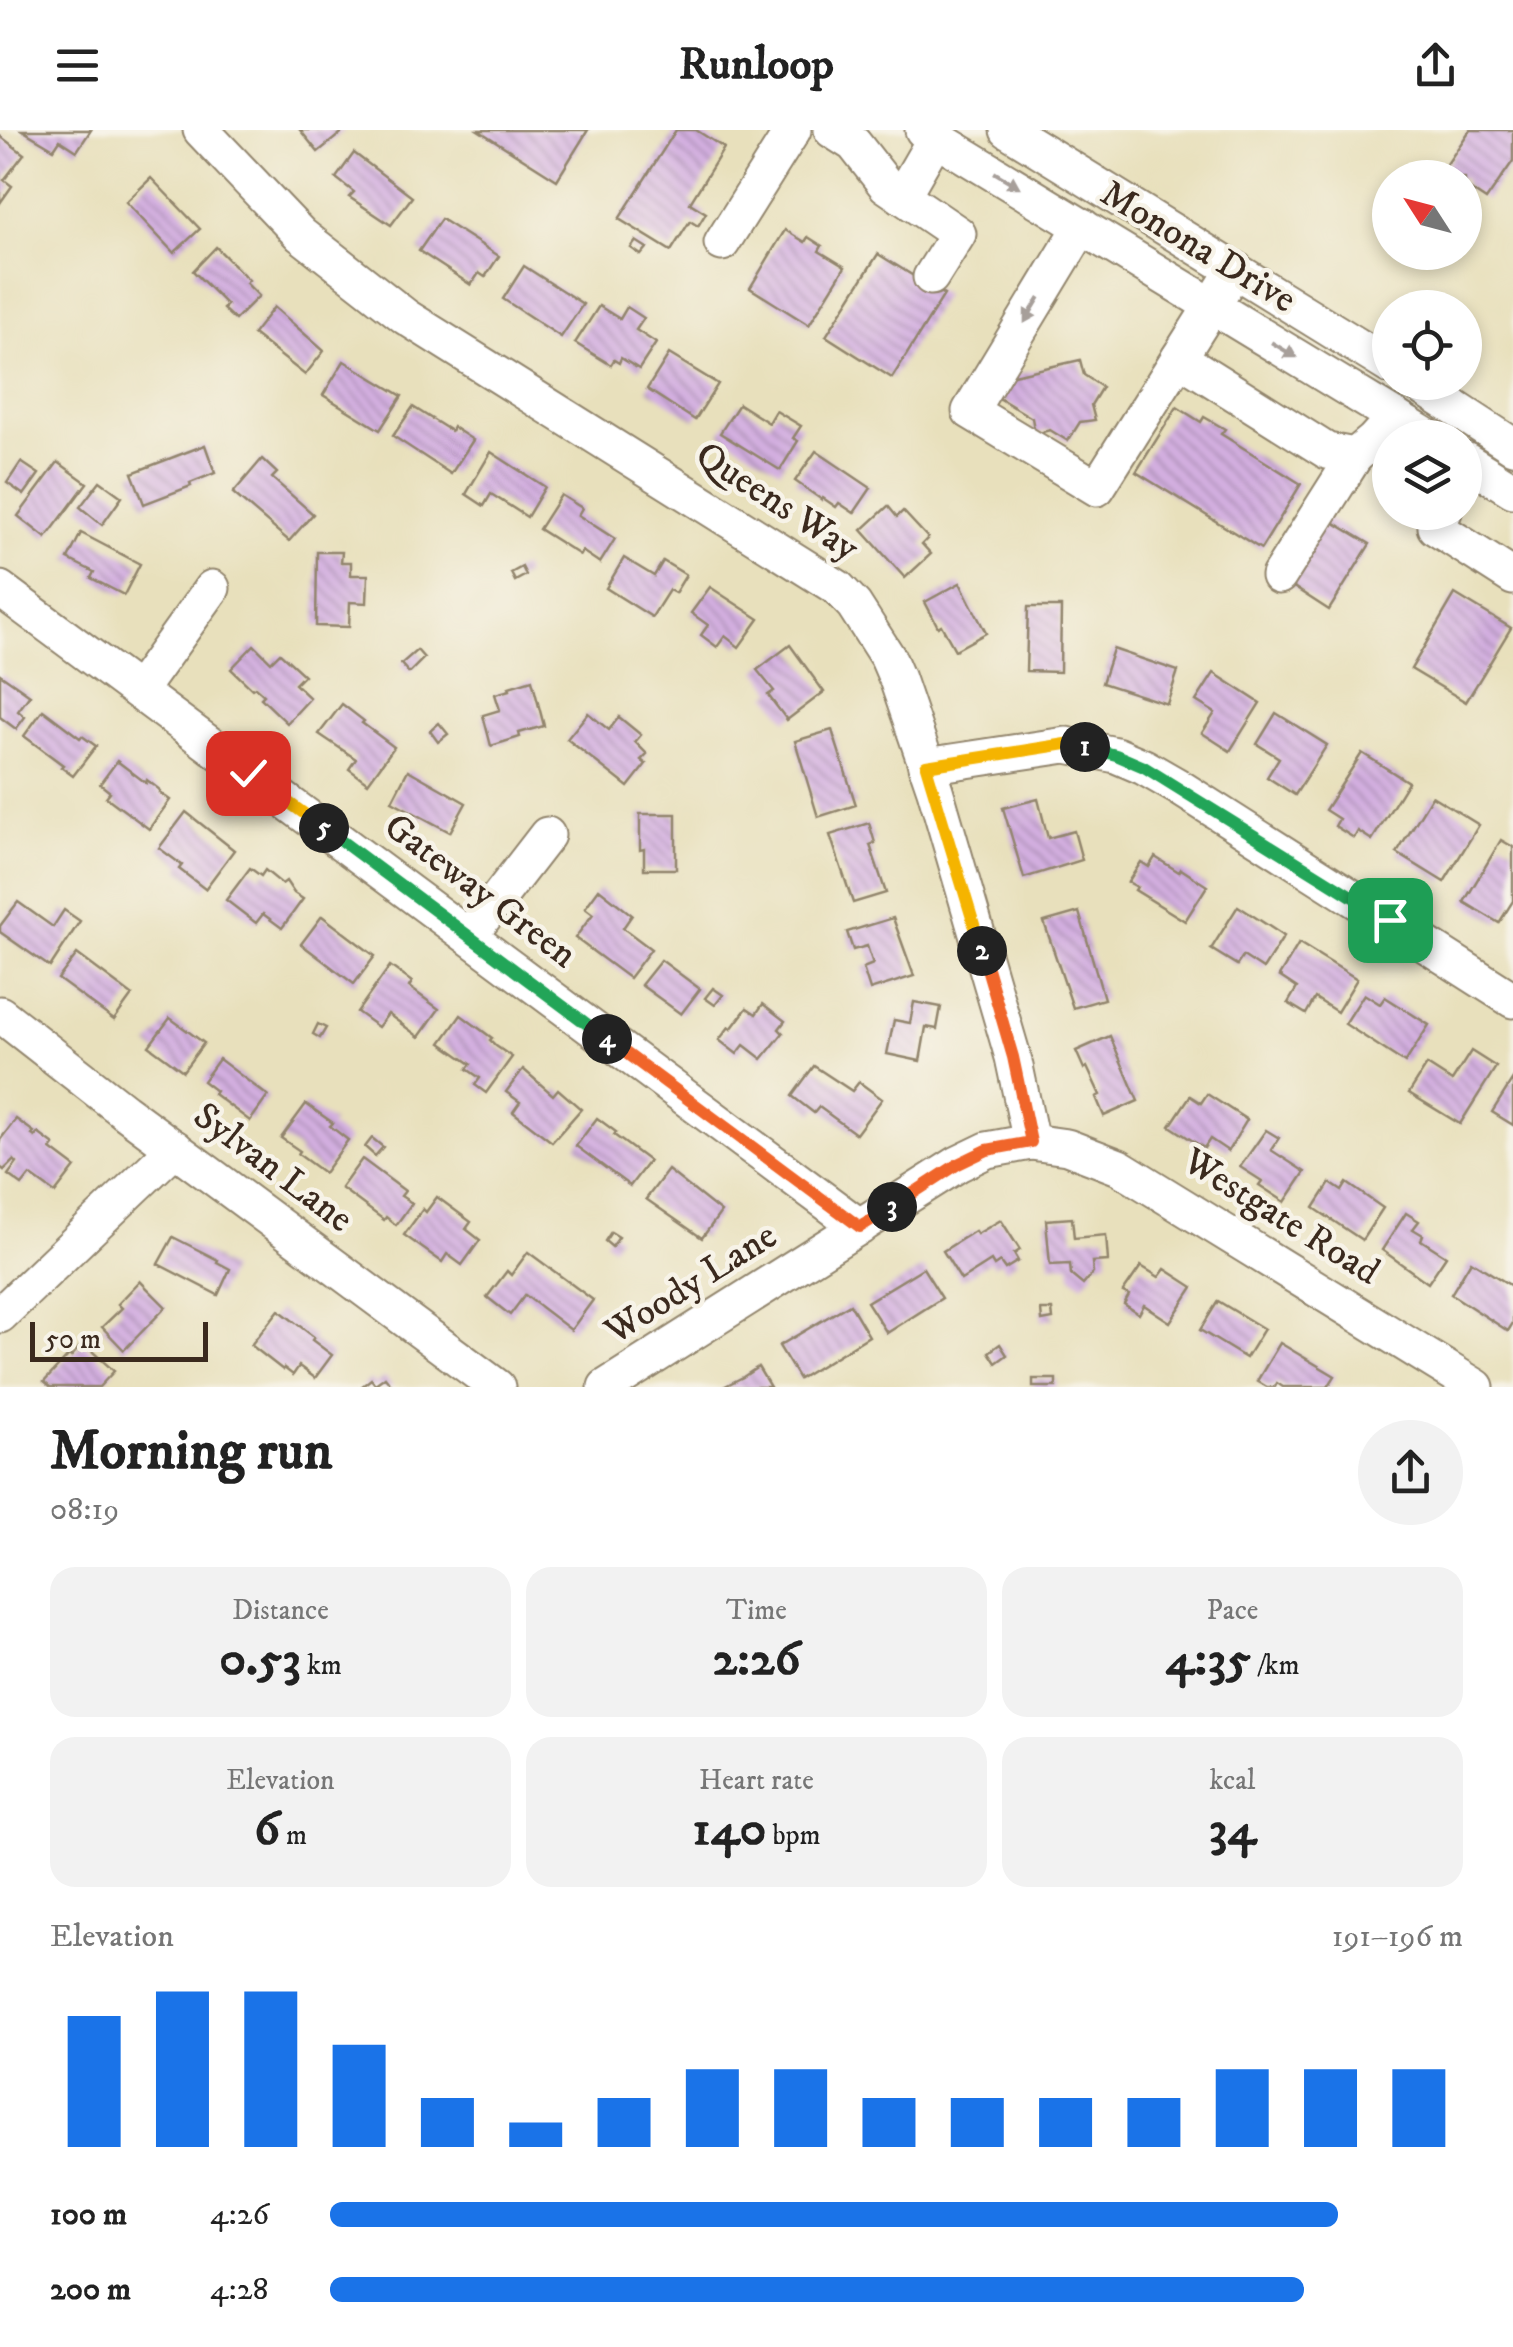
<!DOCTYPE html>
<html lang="en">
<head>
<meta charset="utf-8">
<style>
	:root { --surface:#fff; --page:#f2f2f2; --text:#222; --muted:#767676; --accent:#1a73e8 }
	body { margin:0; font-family:"IM FELL DW Pica",serif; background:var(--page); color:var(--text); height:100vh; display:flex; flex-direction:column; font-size:38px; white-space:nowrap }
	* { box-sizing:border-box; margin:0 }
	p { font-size:32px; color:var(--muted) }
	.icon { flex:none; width:55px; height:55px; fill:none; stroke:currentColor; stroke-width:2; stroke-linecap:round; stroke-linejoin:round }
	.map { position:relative; height:1257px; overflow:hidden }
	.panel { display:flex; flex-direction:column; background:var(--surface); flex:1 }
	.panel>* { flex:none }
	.needle { width:65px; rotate:306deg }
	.fabs { position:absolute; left:1372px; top:30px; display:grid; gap:20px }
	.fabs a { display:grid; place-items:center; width:110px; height:110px; border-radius:50%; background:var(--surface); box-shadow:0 5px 15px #0003; font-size:50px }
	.scale { position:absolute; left:30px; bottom:25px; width:178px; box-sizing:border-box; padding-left:10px; border:5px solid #3b2a1e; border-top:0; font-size:28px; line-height:35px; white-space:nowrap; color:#3b2a1e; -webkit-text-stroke:8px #f7f3e8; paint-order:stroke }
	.pin { position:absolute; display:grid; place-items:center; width:85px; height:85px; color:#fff; margin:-42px; border-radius:20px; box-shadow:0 5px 15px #0006 }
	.km { position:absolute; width:50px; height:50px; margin:-25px; border-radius:50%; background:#222; color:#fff; font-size:28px; line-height:50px; text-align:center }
	.round { display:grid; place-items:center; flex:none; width:105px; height:105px; border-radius:52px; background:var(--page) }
	.summary { display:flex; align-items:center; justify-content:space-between; height:170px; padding:0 50px }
	h1 { font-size:55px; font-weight:700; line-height:75px }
	.metrics { display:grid; grid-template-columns:repeat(3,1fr); gap:15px; height:170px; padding:10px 50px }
	.metrics div { display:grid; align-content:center; border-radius:25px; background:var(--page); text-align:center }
	.metrics b { font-size:50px; font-weight:700 }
	.metrics small { font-size:28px; font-weight:400 }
	.metrics p { font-size:28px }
	.chart { height:280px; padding:20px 50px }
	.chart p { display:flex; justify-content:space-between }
	.chart svg { width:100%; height:180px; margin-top:10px; stroke:var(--accent); stroke-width:6 }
	ul { padding:0 50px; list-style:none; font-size:32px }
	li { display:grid; grid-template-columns:160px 120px 1fr; align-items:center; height:75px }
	li i { height:25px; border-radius:12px; background:var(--accent) }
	header { display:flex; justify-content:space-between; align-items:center; height:130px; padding:0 50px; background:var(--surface); font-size:45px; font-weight:700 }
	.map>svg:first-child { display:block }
	.building { fill:url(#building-back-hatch) }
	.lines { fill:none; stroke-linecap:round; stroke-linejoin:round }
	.minor-casing { stroke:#92856d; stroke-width:39 }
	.minor { stroke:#fff; stroke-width:35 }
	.oneway { fill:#a79f9a }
	.split-1-casing { stroke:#fff; stroke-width:20 }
	.split-2-casing { stroke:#fff; stroke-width:20 }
	.split-3-casing { stroke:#fff; stroke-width:20 }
	.split-4-casing { stroke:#fff; stroke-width:20 }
	.split-5-casing { stroke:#fff; stroke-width:20 }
	.split-6-casing { stroke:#fff; stroke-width:20 }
	.split-1 { stroke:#22a559; stroke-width:12 }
	.split-2 { stroke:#f5b400; stroke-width:12 }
	.split-3 { stroke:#f0652b; stroke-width:12 }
	.split-4 { stroke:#f0652b; stroke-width:12 }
	.split-5 { stroke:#22a559; stroke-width:12 }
	.split-6 { stroke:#f5b400; stroke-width:12 }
	.labels { text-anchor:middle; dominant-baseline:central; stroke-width:9; stroke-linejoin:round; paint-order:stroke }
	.street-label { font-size:38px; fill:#3b2a1e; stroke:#f7f3e8 }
</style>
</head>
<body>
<header><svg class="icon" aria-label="menu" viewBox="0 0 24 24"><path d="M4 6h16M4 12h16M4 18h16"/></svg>Runloop<svg class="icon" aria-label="share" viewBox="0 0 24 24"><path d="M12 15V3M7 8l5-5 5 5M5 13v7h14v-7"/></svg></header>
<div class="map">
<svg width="1513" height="1257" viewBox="0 0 1513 1257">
	<defs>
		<pattern id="building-back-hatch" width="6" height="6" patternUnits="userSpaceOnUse" patternTransform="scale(2.5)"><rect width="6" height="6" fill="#d3afe0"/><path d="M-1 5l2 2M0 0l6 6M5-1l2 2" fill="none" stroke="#ac8fb5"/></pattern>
	</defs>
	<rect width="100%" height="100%" fill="#f7f3e8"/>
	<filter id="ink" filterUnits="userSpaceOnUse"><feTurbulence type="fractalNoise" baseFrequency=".01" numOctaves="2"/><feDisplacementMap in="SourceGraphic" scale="20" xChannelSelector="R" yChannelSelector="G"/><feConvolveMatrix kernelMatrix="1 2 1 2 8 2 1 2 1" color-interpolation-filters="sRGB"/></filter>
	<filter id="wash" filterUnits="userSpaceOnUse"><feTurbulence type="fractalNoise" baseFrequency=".0048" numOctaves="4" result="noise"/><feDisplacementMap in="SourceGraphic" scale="40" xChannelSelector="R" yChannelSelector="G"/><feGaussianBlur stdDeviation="2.25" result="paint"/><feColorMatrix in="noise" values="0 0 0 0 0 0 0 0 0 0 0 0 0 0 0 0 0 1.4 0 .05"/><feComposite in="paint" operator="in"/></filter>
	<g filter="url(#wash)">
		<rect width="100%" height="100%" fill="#e8e0bc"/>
		<g id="blocks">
			<g class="building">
				<polygon points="22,0 91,0 77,21 60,10 54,19"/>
				<polygon points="300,0 345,0 318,22"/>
				<polygon points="478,0 588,0 557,50"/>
				<polygon points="676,0 696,0 724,18 690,73 706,83 698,96 690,91 671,121 619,89"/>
				<polygon points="1470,0 1513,0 1513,31 1486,70 1465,56 1465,48 1453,48 1443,40"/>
				<polygon points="0,6 24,24 4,50 12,56 0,73"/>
				<polygon points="354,23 412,67 391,95 349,67 354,62 336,48"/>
				<polygon points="151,48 200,99 174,123 126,72"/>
				<polygon points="441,89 499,126 485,147 479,143 471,155 419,121"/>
				<polygon points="785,100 805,112 808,107 822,116 819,121 845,137 809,195 750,158"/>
				<polygon points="636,111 647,118 641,125 631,118"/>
				<polygon points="216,117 249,150 246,153 259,166 235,190 223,179 227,175 193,141"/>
				<polygon points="878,124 944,165 892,248 826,206"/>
				<polygon points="524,136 583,174 561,207 503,169"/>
				<polygon points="599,176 620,189 627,177 644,188 636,200 656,213 639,239 621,228 619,233 614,230 611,235 575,213"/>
				<polygon points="274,177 324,221 305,245 253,204"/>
				<polygon points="669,224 718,254 695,290 647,259"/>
				<polygon points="1080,230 1084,245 1102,257 1091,275 1095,290 1080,292 1068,311 1050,300 1035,304 1032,288 994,265 1005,247"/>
				<polygon points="344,231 402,266 380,300 323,265"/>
				<polygon points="739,274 769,293 776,281 801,296 793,308 798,311 780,340 720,303"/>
				<polygon points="413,277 451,301 453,297 473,310 451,344 393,306"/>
				<polygon points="1177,277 1201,292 1204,287 1225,299 1221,304 1301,354 1261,419 1136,342"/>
				<polygon points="205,315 215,343 190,353 191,356 144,374 132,343"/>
				<polygon points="816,321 871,358 854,383 839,373 836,377 823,368 822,370 795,351"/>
				<polygon points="491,322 545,357 527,387 491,364 484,376 466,364"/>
				<polygon points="262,329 277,343 272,348 313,384 289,411 233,363"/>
				<polygon points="21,332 39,344 24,365 7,353"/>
				<polygon points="58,332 87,353 46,408 18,386"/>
				<polygon points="100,351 122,367 102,395 80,377"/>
				<polygon points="561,365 582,378 578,385 615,409 600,433 582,421 580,425 539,399"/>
				<polygon points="888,376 897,387 903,381 928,408 922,414 931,424 905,448 862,400"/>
				<polygon points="1325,387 1370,414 1329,480 1289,454"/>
				<polygon points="81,403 140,434 124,465 91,448 94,442 68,429"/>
				<polygon points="317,422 342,422 341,432 351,432 351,445 368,445 367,473 350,472 349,497 316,496"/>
				<polygon points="624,428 654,446 663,431 686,445 675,463 669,460 652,487 606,458"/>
				<polygon points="522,437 526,445 515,451 511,443"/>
				<polygon points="960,453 986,503 955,520 941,495 938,497 925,472"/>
				<polygon points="710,457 759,489 739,517 725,506 717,517 701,505 708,495 691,483"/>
				<polygon points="1455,464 1511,498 1466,572 1411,539"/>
				<polygon points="1028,477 1061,477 1060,542 1026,541"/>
				<polygon points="254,515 271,532 280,523 304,545 295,554 310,568 287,593 261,568 264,565 255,557 252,559 231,539"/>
				<polygon points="790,515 824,562 787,590 768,565 774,561 757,540"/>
				<polygon points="1113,519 1178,541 1167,574 1102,553"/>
				<polygon points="417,520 424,528 409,543 401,534"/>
				<polygon points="1214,543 1260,573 1230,621 1202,603 1215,583 1196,571"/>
				<polygon points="0,544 30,565 18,581 25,587 16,599 0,587"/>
				<polygon points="532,550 544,596 519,603 520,607 491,616 483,585 500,580 495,564 510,560 509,557"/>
				<polygon points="342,574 364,591 362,593 394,617 368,653 349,639 356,629 319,604"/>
				<polygon points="43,580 80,608 82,606 96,616 73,646 61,637 63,635 24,606"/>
				<polygon points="588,583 609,600 619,587 641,605 635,612 647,624 641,630 646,634 628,657 567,609"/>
				<polygon points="1276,583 1327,615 1295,665 1267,647 1279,628 1257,614"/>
				<polygon points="439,593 448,604 438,612 430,601"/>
				<polygon points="832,600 856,675 818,687 795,611"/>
				<polygon points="1362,623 1408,652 1372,710 1358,701 1354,708 1335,696 1339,689 1325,680"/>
				<polygon points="117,631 146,653 147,650 160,660 159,662 170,670 149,699 106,667 110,662 100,654"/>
				<polygon points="408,640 466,673 450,702 392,671"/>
				<polygon points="1432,666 1479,695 1444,752 1397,723"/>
				<polygon points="1038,669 1048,708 1074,701 1082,730 1024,748 1003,678"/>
				<polygon points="186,682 234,720 205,759 179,739 182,735 159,718"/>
				<polygon points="640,684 676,684 676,739 644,739 644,719 640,720"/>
				<polygon points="869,693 875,713 870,715 886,763 853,773 830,705"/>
				<polygon points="1501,710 1513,717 1513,771 1499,793 1464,772"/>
				<polygon points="1155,727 1179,742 1181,739 1207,756 1185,791 1135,760 1137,757 1128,752 1141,732 1149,737"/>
				<polygon points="250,738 261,746 265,740 282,754 286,751 294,763 303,769 282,798 263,784 256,793 226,770"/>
				<polygon points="599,759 632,785 623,798 651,819 629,848 575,808 593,784 585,778"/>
				<polygon points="18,772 53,797 64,780 80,791 50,837 0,802 0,796"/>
				<polygon points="1238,776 1284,806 1263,839 1243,826 1237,835 1211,819"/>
				<polygon points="1079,782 1104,869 1073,878 1044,792"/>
				<polygon points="322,786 375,826 354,854 301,814"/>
				<polygon points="893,788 914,846 870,860 863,838 873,834 867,816 853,820 847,802"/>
				<polygon points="1299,813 1357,849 1337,882 1315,868 1306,884 1288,873 1297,858 1279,846"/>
				<polygon points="77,824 132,865 114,890 58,849"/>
				<polygon points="661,830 700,859 681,884 641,855"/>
				<polygon points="390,836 412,852 409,857 439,879 419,907 388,884 378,897 357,882"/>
				<polygon points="713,858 723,865 715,875 705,868"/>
				<polygon points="1364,864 1380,874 1385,867 1429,895 1405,933 1345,894"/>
				<polygon points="914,872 941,877 937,899 926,897 920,931 887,924 894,890 910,893"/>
				<polygon points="763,874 785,891 779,899 783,903 762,929 744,915 737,924 719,910 729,897 731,899 747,878 756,884"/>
				<polygon points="461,885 492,908 490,910 496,916 512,927 486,963 475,955 480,948 467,939 471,934 441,913"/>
				<polygon points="170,888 204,913 183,941 149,916"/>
				<polygon points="318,894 326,898 320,908 313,904"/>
				<polygon points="1110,906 1138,971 1104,986 1096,967 1100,965 1087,937 1084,939 1076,921"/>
				<polygon points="1471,921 1496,937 1460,994 1409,963 1427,935 1452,951"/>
				<polygon points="219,929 268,966 250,991 214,964 216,961 203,951"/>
				<polygon points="814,936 852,961 859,952 882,969 856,1004 819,977 814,983 792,966"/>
				<polygon points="523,939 553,965 558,959 581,979 552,1012 513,982 520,972 506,962"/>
				<polygon points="1513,949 1513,995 1492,982"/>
				<polygon points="1207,964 1247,990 1228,1021 1210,1009 1204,1018 1170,996 1190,966 1201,973"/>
				<polygon points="306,974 333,993 330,996 348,1010 324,1043 298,1024 300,1021 281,1008"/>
				<polygon points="597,988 616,1002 614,1005 649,1031 630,1056 576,1016"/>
				<polygon points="16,989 34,1002 32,1005 35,1007 38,1003 54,1015 51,1019 75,1037 55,1063 30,1045 22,1055 8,1045 17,1033 14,1030 4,1040 0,1037 0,1010"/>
				<polygon points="1266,1000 1279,1008 1271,1020 1305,1042 1285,1072 1259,1055 1262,1051 1240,1037"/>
				<polygon points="372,1008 383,1017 375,1026 365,1017"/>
				<polygon points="362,1029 405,1061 401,1066 412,1073 396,1095 386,1087 384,1090 341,1058"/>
				<polygon points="668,1040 721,1082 702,1108 646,1069"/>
				<polygon points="1330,1053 1342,1061 1347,1053 1383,1078 1362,1110 1314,1078"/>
				<polygon points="437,1067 471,1092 466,1099 480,1110 462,1135 447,1124 442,1132 404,1105 423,1079 426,1082"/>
				<polygon points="1406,1083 1419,1091 1413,1099 1423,1105 1421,1110 1446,1126 1428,1153 1382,1120"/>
				<polygon points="1072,1088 1074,1108 1106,1105 1108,1131 1092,1132 1093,1143 1083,1155 1071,1145 1070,1134 1050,1135 1046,1090"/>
				<polygon points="1001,1090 1020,1120 1014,1124 1018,1131 1005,1139 1000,1132 994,1136 991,1131 961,1150 943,1121 975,1101 977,1104"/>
				<polygon points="611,1102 619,1107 612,1117 605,1111"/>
				<polygon points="173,1107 218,1130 217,1132 230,1139 218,1165 158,1134"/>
				<polygon points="528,1122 593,1170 571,1200 525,1165 510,1185 487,1167 507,1141 511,1145"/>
				<polygon points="1471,1131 1513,1157 1513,1193 1508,1201 1451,1164"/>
				<polygon points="1141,1136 1159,1147 1165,1139 1193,1157 1170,1192 1144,1175 1139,1184 1124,1174 1129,1165 1123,1162"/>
				<polygon points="923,1138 942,1168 887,1203 867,1172"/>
				<polygon points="140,1151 166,1177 124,1220 102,1197 122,1178 118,1174"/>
				<polygon points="1218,1171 1264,1199 1246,1228 1200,1200"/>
				<polygon points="850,1174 869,1206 799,1249 779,1216"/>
				<polygon points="279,1180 314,1207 312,1210 332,1225 315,1248 299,1236 293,1245 284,1238 283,1240 251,1215"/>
				<polygon points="1041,1180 1052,1180 1053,1189 1042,1191"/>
				<polygon points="83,1213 114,1241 99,1257 50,1257 44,1252 69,1225 71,1227"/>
				<polygon points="1280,1213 1335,1246 1328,1257 1283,1257 1277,1253 1275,1257 1267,1257 1257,1251"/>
				<polygon points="1000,1214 1007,1225 996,1233 989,1222"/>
				<polygon points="758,1237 770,1257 723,1257 743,1247"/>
				<polygon points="385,1247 393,1257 361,1257 371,1249 375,1254"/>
				<rect x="1033" y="1249" width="23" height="8"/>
			</g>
		</g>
	</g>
	<g filter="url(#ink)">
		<use href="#blocks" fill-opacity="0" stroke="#92856d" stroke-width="2.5"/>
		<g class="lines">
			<g class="minor-casing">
				<g id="minor">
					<polyline points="201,0 301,105 406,187 838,458 854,475 888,528 897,549 935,660 1013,927 1031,1012"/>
					<polyline points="832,0 854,14 886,55 958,104 931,147"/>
					<polyline points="923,0 1429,308"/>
					<polyline points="1008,0 1390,236"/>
					<polyline points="902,66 936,7"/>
					<polyline points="1082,96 970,281 1097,358 1235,139"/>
					<polyline points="722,113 793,0"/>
					<polyline points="1179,228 1327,321 1355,326 1373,311 1395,287"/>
					<polyline points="1415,252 1513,316"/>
					<polyline points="1465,330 1513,360"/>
					<polyline points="1444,382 1435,397 1513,447"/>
					<polyline points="1279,446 1355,326"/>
					<polyline points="0,459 860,1097"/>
					<polyline points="138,561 212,458"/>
					<polyline points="926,636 1066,615 1116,625 1144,637 1177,656 1513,870"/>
					<polyline points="469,806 547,705"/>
					<polyline points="0,884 124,981 497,1257"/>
					<polyline points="0,1185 175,1018"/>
					<polyline points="606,1257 958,1034 987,1020 1031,1012 1067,1017 1119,1037 1476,1257"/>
				</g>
			</g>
			<use href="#minor" class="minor"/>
		</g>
		<defs><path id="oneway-solid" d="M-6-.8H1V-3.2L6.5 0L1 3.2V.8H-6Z" transform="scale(2.5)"/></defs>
		<g class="oneway">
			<use href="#oneway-solid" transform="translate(1007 50) rotate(31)"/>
			<use href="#oneway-solid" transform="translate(1032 180) rotate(121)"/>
			<use href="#oneway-solid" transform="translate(1284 220) rotate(31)"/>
		</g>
	</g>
	<g class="lines" filter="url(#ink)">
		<g class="split-1-casing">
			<polyline id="split-1" points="1085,617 1116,625 1144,637 1390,790"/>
		</g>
		<g class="split-2-casing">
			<polyline id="split-2" points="982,821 926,636 1066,614 1085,617"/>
		</g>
		<g class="split-3-casing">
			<polyline id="split-3" points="892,1077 958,1034 987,1020 1031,1012 1013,927 982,821"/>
		</g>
		<g class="split-4-casing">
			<polyline id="split-4" points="607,909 860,1097 892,1077"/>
		</g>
		<g class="split-5-casing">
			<polyline id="split-5" points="324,698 607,909"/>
		</g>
		<g class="split-6-casing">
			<polyline id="split-6" points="248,643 324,698"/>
		</g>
		<use href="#split-1" class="split-1"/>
		<use href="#split-2" class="split-2"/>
		<use href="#split-3" class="split-3"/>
		<use href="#split-4" class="split-4"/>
		<use href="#split-5" class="split-5"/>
		<use href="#split-6" class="split-6"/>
	</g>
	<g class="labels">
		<g class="street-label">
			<text transform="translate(1198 117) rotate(31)">Monona Drive</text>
			<text transform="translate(777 372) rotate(33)">Queens Way</text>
			<text transform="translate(480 761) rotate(37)">Gateway Green</text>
			<text transform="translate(273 1038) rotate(37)">Sylvan Lane</text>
			<text transform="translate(1281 1087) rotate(32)">Westgate Road</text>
			<text transform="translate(691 1154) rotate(-32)">Woody Lane</text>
		</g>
	</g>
</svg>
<div class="fabs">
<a><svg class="needle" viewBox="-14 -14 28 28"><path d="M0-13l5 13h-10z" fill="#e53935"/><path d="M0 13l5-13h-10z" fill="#767676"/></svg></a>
<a><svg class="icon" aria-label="locate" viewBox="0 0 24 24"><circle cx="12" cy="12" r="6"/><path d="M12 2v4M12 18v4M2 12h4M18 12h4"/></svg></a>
<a><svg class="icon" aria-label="layers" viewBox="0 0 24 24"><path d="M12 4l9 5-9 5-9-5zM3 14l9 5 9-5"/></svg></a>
</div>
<div class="scale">50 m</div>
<div class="pin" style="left:1390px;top:790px;background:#1e9e55"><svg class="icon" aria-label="arrive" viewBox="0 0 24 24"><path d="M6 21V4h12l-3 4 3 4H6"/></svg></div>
<div class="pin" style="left:248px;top:643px;background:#d93025"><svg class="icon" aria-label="check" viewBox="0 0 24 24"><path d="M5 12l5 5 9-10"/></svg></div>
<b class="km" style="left:1085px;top:617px">1</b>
<b class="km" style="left:982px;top:821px">2</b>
<b class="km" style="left:892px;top:1077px">3</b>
<b class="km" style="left:607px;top:909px">4</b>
<b class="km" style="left:324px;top:698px">5</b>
</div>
<section class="panel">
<div class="summary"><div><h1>Morning run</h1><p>08:19</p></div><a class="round"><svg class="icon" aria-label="share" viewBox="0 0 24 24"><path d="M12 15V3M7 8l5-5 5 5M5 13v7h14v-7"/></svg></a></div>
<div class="metrics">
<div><p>Distance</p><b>0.53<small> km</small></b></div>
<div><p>Time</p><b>2:26</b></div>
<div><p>Pace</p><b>4:35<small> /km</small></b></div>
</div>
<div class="metrics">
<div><p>Elevation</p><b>6<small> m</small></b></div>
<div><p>Heart rate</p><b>140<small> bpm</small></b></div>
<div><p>kcal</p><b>34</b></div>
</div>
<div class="chart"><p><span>Elevation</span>191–196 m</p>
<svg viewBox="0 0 160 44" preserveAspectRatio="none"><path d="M5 44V12M15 44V6M25 44V6M35 44V19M45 44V32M55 44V38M65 44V32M75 44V25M85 44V25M95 44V32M105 44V32M115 44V32M125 44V32M135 44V25M145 44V25M155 44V25"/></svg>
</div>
<ul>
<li><b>100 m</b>4:26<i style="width:89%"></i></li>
<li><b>200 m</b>4:28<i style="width:86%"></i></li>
</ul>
</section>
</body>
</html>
